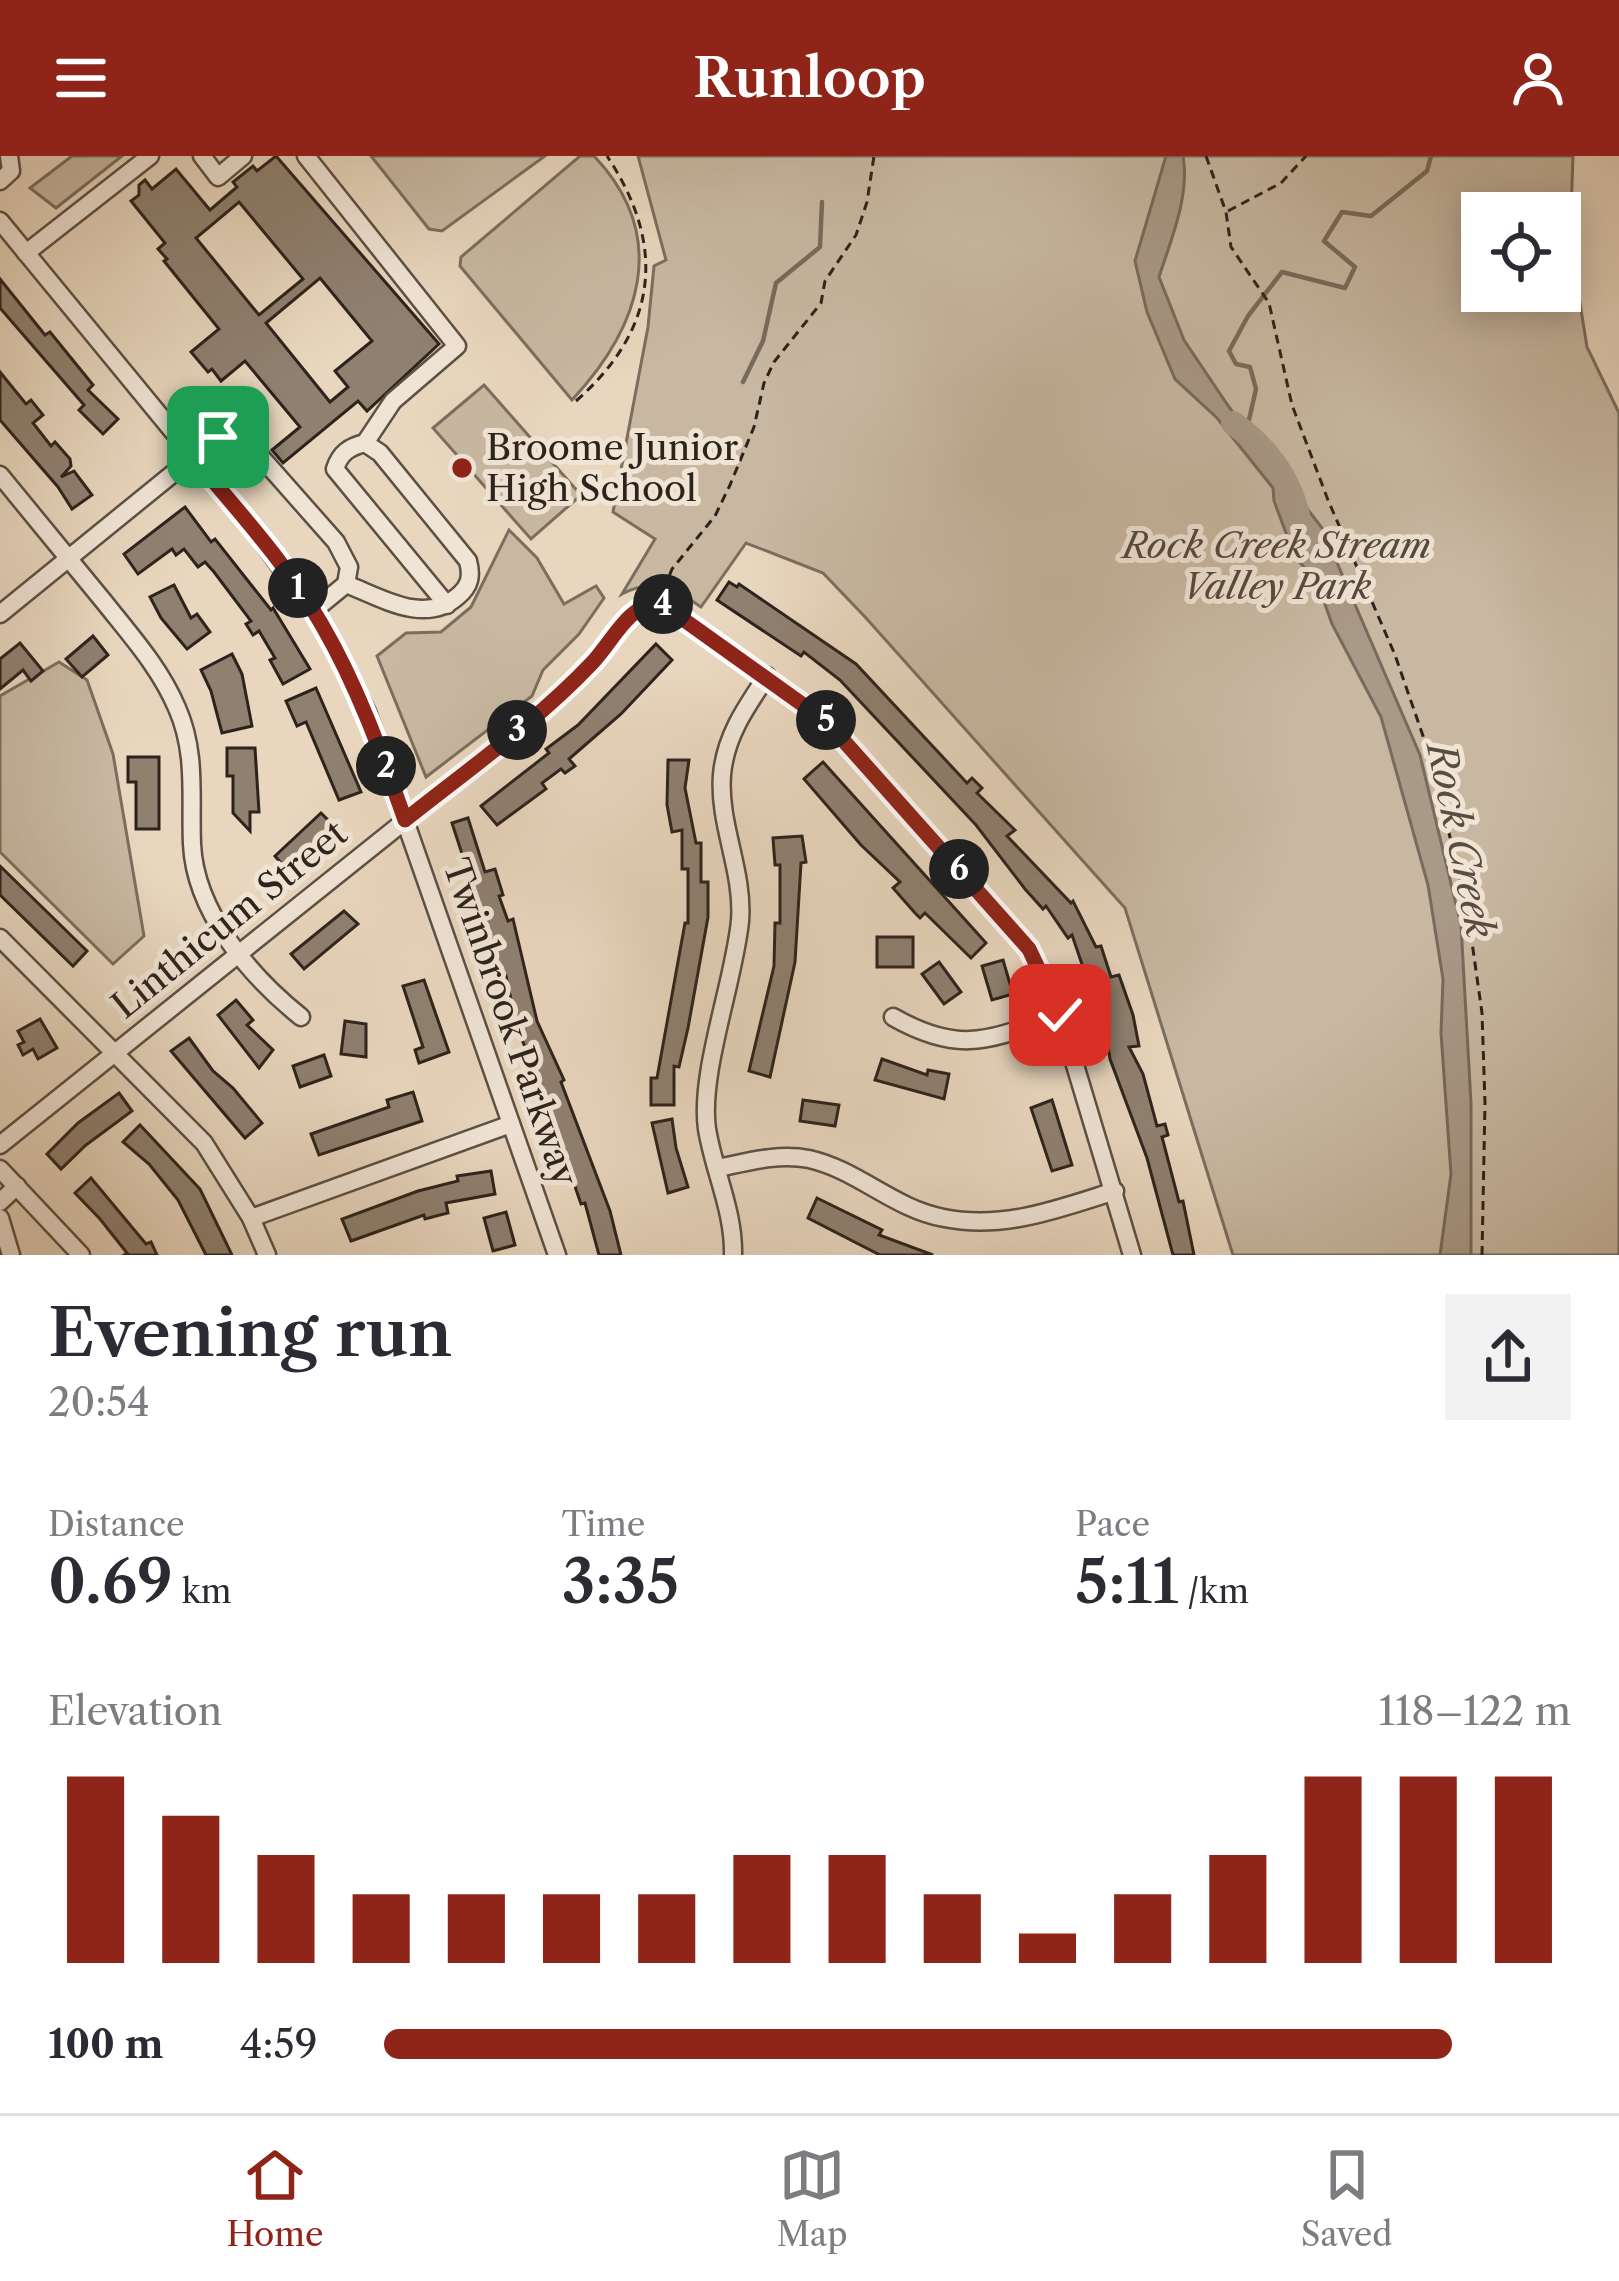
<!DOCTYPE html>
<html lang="en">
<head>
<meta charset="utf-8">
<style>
	:root { --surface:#fff; --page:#f2f2f3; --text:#2b2b33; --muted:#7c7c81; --line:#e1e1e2; --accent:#8f2418 }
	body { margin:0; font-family:"Libre Caslon Text",serif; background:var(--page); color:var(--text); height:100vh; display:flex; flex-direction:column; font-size:45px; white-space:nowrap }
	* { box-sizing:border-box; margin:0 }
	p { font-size:39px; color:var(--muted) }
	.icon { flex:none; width:66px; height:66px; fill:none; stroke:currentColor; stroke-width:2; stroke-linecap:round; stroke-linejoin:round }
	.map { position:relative; height:1099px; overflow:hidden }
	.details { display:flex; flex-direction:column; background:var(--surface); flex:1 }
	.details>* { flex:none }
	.controls { position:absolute; left:1461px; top:36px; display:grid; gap:24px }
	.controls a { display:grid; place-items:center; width:120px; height:120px; border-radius:0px; background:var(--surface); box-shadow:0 6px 30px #0003; font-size:60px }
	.pin { position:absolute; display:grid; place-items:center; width:102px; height:102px; color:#fff; margin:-51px; border-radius:24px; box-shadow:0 6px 18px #0006 }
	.km { position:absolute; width:60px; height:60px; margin:-30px; border-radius:50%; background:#222; color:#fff; font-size:33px; line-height:60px; text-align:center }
	.round { display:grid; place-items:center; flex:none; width:126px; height:126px; border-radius:0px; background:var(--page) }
	.head { display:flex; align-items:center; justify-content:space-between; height:204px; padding:0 48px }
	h1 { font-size:66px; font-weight:600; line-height:90px }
	.figures { display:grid; grid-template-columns:repeat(3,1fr); gap:18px; height:204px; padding:12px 48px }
	.figures div { display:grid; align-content:center }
	.figures b { font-size:60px; font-weight:600 }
	.figures small { font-size:33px; font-weight:400 }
	.figures p { font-size:33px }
	.chart { height:336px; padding:24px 48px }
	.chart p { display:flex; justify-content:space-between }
	.chart svg { width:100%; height:216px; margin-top:12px; stroke:var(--accent); stroke-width:6 }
	ul { padding:0 48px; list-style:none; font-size:39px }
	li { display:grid; grid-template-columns:192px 144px 1fr; align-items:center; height:90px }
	li i { height:30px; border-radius:15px; background:var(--accent) }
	header { display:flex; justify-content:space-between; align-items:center; height:156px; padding:0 48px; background:var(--accent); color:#fff; font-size:54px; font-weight:600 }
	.tab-bar { display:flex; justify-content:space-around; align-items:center; height:168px; border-top:3px solid var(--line); background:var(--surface); font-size:33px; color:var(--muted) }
	.tab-bar a { display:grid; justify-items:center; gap:6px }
	.tab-bar .on { color:var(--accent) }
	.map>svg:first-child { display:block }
	.green { fill:#c8b8a2; stroke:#7b6e5f; stroke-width:3; fill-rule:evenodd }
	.water { fill:#a99987; stroke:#786a5c; stroke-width:3 }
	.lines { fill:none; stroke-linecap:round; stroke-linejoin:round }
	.stream { stroke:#786a5c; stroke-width:4.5 }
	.river { stroke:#a99987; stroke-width:24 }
	.building { fill:#8f8070; stroke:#2e231c; stroke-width:3; fill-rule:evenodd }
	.minor-casing { stroke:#5c5044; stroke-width:21 }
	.path { stroke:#2e231c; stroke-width:3; stroke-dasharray:9 6; stroke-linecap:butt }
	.minor { stroke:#f0e4d5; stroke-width:16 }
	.route-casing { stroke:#fff; stroke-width:24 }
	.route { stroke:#8f2418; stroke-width:15 }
	.poi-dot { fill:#8f2418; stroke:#f0e4d5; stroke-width:4.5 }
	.labels { text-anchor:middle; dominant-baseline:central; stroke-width:10; stroke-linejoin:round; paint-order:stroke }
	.poi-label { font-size:36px; fill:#2e231c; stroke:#f0e4d5; text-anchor:start }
	.park-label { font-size:36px; font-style:italic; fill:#54483e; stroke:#f0e4d5 }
	.street-label { font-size:36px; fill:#2e231c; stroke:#f0e4d5 }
	.water-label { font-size:39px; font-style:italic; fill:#594c41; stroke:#f0e4d5 }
</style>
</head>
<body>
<header><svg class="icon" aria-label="menu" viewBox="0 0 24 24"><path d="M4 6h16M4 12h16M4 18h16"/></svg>Runloop<svg class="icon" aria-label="person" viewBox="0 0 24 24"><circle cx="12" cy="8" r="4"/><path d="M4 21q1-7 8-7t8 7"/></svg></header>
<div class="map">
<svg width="1619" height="1099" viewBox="0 0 1619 1099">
	<rect width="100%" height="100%" fill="#e8d6be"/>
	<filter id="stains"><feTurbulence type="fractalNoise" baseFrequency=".00167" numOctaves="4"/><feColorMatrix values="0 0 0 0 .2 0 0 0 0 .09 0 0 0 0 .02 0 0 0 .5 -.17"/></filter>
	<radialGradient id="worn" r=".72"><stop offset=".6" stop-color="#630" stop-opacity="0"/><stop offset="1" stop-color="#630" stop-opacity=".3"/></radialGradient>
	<g class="green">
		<polygon points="72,0 122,0 56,52 30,32"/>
		<polygon points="371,0 545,0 442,75 429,73"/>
		<path d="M580,0H594C671,81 640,171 572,244L460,110L461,101Z"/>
		<path d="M638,0H1573L1570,85L1587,191L1619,257V1099H1233L1125,752L866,462L823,417L746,387L701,451C674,432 653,421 622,438L655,383L613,356L648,171L654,110L666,104ZM1482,57H1560V135H1482Z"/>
		<polygon points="484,229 581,339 531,383 433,272"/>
		<polygon points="509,374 537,402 564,448 596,430 604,442 579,478 543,514 532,540 426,621 377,500 406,477 441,476 471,451"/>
		<polygon points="59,506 87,524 113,598 144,780 113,808 0,696 0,540"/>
	</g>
	<path class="water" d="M1166,0H1183C1190,39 1171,84 1159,121L1184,184L1229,251L1322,372L1420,599L1461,769L1471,947V1099H1440L1451,1018L1441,877L1443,823L1428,729L1381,561L1332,468L1317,426L1295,401L1274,345L1273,332L1217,262L1175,223L1147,156L1135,105Z"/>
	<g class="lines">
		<g class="stream">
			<polyline points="743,226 763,185 776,127 820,91 822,46"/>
			<polyline points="1246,277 1256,233 1250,211 1236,208 1229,195 1248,160 1282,116 1345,132 1355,111 1324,85 1342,56 1371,60 1427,15 1431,0"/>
		</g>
		<path class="river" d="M1233,267C1265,290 1289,321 1298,359"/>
	</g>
	<g class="building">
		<path d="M276,0L439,188L367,255L358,245L283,307L272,294L300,271L245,205L221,225L212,213L208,216L191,196L219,173L164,105L167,103L158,93L165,87L131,45L139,39V29L145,24L152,33L176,13L210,54L237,31L233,26L253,10L257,15ZM239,46L303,123L259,159L196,82ZM320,122L372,185L335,215L348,231L330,246L266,167Z"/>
		<polygon points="0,123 45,179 50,176 93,229 88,234 118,263 103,278 79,254 84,249 0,152"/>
		<polygon points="0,216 26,248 31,244 43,259 33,267 51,290 55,286 70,303 71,310 61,321 74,315 92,339 72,353 58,331 0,264"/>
		<polygon points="185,351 211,386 215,383 271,454 273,452 310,513 283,528 270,504 275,502 259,475 253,479 246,468 251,465 214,416 205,406 198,411 184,393 176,399 172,393 138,418 124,398"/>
		<polygon points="729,426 737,431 739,428 856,508 967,627 972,622 982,632 977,637 1015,674 1007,680 1071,747 1073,745 1096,791 1101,790 1111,821 1119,819 1133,859 1139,890 1129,891 1143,918 1157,970 1165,968 1168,979 1162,981 1179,1046 1183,1045 1194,1099 1173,1099 1147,1002 1110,903 1102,854 1098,855 1072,779 1068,782 1046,750 1043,753 1025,733 976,669 840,524 804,496 801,500 717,444"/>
		<polygon points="174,429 191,462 197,458 210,476 187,493 161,462 150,441"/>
		<polygon points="93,480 108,499 82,521 66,503"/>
		<polygon points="20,487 43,515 31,525 23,514 0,533 0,503"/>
		<polygon points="656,488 672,504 621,558 569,603 575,610 565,617 561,613 542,627 546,633 497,669 481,650 549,597 546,593 578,569"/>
		<polygon points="232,498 242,518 252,570 222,577 211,535 201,514"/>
		<polygon points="316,532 361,636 339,644 306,566 297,570 286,545"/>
		<polygon points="227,592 255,592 259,656 250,656 250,675 233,657 233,620 227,620"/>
		<polygon points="128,601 159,601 159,673 136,673 136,626 128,626"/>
		<polygon points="668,604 689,604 685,632 696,687 701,687 701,726 708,726 708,761 688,872 679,911 674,910 674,949 651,949 651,922 657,922 685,767 688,767 688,713 682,713 682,674 672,676 667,649"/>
		<polygon points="823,606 986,787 971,802 925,757 920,762 915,757 893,732 900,726 861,689 804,623"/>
		<polygon points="321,657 337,673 289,716 275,700"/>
		<polygon points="468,662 485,716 495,713 503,739 499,740 508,765 513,763 537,865 564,924 561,926 610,1055 621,1099 599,1099 585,1047 581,1048 546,946 548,945 517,872 506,820 502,821 452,667"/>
		<polygon points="802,680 806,706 801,707 795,806 770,921 749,915 774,810 775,767 780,767 780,709 775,709 773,682"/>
		<polygon points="0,710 87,795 73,810 0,739"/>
		<polygon points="344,755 358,768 304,813 291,798"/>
		<rect x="877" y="781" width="36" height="30"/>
		<polygon points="1003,804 1013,838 992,844 982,810"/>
		<polygon points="939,806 961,836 944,848 922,818"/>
		<polygon points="424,824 449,896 419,907 415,894 423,891 403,830"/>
		<polygon points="236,844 253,864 247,869 273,894 259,912 218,859"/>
		<polygon points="40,863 57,892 38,903 33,893 23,899 18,889 24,886 18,875"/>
		<polygon points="345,865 366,868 366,901 341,898"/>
		<polygon points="189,882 213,915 233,932 262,967 245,982 171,895"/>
		<polygon points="324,899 331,920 300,931 293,910"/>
		<polygon points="882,903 927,919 928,914 949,918 944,943 875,924"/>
		<polygon points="413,936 422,965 319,999 311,978 389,951 387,944"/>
		<polygon points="119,937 132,955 86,989 61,1013 47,998 78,967"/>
		<polygon points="803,944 839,949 835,970 800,965"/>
		<polygon points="1052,944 1072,1009 1052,1015 1031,952"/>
		<polygon points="672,963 676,992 688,1031 668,1037 652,967"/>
		<polygon points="140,969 200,1033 232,1099 206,1099 178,1044 149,1008 123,986"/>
		<polygon points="491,1015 495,1038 446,1047 448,1057 425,1063 424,1059 351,1085 342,1063 418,1035 458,1025 457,1020"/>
		<polygon points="91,1022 146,1088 151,1086 157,1099 124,1099 127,1097 100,1063 75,1037"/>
		<polygon points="817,1042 882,1074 879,1079 933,1099 880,1099 808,1062"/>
		<polygon points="506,1056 515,1089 493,1095 484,1062"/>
	</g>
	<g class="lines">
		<g class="minor-casing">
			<g id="minor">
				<polyline points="202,0 218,21 243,0"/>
				<polyline points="306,0 457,190 393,245 365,287"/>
				<polyline points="0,25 11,15 9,0"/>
				<polyline points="0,65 254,374 321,467 367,556 557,1099"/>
				<polyline points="26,97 150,0"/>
				<path d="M0,319C35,362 70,404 105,447C132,481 160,512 177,552C197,597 190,641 192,688C195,756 250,820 301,861"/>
				<path d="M346,428C380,441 425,470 458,440C470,430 472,420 468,405L380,297L365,287C349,291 340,297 335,313L447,449"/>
				<polyline points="0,458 218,281 233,277 245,283 336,386 349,411 346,428 313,455"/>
				<polyline points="0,782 204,987 251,1062 267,1099"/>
				<path d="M893,861C962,900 991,883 1060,859"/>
				<polyline points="0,989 552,547 595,504 635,455 659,446 827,566 1029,793 1060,859 1132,1099"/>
				<path d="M718,1012C747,1006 778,997 809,1003C858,1014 894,1053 944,1062C1004,1074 1058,1053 1115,1035"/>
				<polyline points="0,1013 81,1099"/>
				<polyline points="0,1046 17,1030"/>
				<polyline points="0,1062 11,1099"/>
				<polyline points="251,1062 511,968"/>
				<path d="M733,1099C734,1055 714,1016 707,973C699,917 734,826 740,765C744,715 718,668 722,619C725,581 746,551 767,520"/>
			</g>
		</g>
		<g class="path">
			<polyline points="1206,0 1226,56 1231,91 1269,147 1292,249 1328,344 1395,499 1431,603 1467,751 1482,857 1485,947 1482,1099"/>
			<polyline points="1228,55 1281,27 1306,0"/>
			<path d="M576,245C658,173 667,90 607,0"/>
			<polyline points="664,433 672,413 715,360 730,329 754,271 764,227 774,206 821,147 825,125 856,79 867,46 874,0"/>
		</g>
		<use href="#minor" class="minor"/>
	</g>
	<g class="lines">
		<g class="route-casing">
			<path id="route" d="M218,281L193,301C238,355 287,408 322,469C358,531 381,596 405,664C469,613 536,566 592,507C613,485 627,450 659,446L827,566L1029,793L1060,859"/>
		</g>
		<use href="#route" class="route"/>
	</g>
	<circle class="poi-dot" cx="462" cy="312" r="12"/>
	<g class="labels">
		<g class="poi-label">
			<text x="486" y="291">Broome Junior<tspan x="486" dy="41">High School</tspan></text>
		</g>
		<g class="park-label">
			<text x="1277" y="389">Rock Creek Stream<tspan x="1277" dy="41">Valley Park</tspan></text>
		</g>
		<g class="street-label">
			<text transform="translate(229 763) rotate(-39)">Linthicum Street</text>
			<text transform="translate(511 866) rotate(71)">Twinbrook Parkway</text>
		</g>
		<g class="water-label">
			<text transform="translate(1461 684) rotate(78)">Rock Creek</text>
		</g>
	</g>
	<rect width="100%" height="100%" filter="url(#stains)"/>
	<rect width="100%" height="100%" fill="url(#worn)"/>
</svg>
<div class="controls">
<a><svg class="icon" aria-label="locate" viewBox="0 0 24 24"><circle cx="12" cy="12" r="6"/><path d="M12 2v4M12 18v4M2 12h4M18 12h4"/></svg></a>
</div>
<div class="pin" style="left:218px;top:281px;background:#1e9e55"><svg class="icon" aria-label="arrive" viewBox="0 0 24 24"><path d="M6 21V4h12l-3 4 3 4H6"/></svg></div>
<div class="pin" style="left:1060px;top:859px;background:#d93025"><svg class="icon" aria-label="check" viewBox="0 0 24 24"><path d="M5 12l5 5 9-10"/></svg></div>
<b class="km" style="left:298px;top:432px">1</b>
<b class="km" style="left:386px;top:610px">2</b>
<b class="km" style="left:517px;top:574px">3</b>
<b class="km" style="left:663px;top:448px">4</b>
<b class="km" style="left:826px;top:564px">5</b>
<b class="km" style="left:959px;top:713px">6</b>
</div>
<section class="details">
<div class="head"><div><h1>Evening run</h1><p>20:54</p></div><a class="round"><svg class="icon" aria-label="share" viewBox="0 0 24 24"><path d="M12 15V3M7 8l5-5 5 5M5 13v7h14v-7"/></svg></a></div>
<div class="figures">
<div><p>Distance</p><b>0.69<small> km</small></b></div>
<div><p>Time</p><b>3:35</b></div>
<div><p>Pace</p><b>5:11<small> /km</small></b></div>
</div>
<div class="chart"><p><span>Elevation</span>118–122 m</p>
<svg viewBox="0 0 160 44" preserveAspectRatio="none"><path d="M5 44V6M15 44V14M25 44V22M35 44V30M45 44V30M55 44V30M65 44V30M75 44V22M85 44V22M95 44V30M105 44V38M115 44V30M125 44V22M135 44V6M145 44V6M155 44V6"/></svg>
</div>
<ul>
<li><b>100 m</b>4:59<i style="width:90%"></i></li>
</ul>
</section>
<nav class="tab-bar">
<a class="on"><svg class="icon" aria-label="home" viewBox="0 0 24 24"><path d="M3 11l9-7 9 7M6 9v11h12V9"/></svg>Home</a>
<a><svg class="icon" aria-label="map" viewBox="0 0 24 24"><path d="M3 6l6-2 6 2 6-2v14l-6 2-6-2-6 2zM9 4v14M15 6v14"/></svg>Map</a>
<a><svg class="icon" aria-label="saved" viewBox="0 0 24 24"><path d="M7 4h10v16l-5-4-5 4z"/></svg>Saved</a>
</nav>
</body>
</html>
